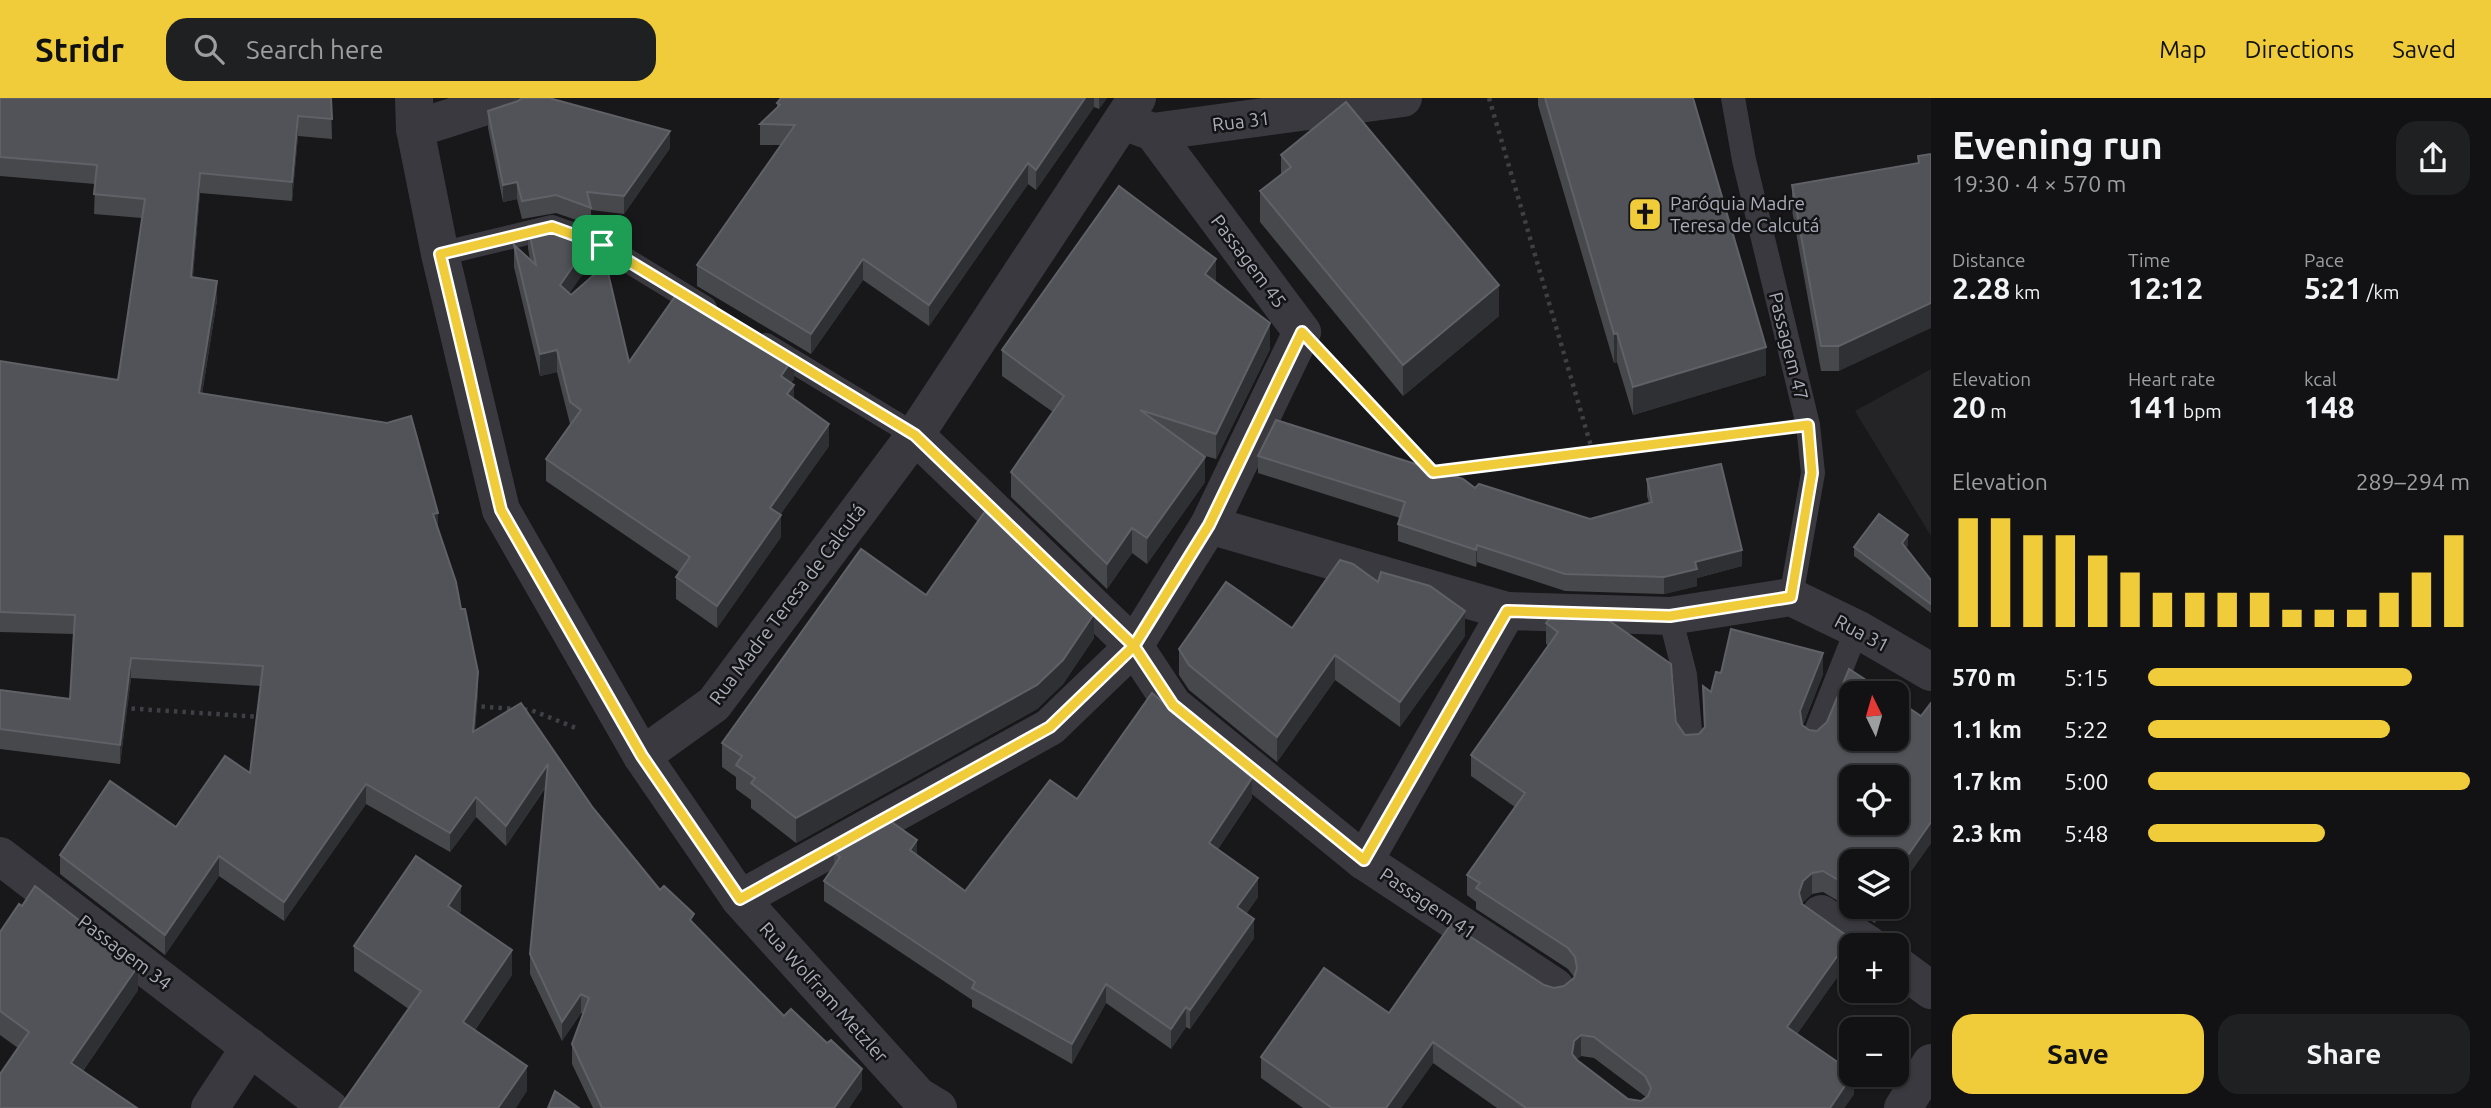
<!DOCTYPE html>
<html lang="en">
<head>
<meta charset="utf-8">
<style>
	:root { --surface:#121214; --page:#1f2022; --text:#f1f3f6; --muted:#9c9ea0; --line:#313234; --accent:#f0cc3a }
	body { margin:0; font-family:Ubuntu,sans-serif; background:var(--page); color:var(--text); height:100vh; display:flex; flex-direction:column; font-size:26px; white-space:nowrap }
	* { box-sizing:border-box; margin:0 }
	p { font-size:23px; color:var(--muted) }
	.icon { flex:none; width:38px; height:38px; fill:none; stroke:currentColor; stroke-width:2; stroke-linecap:round; stroke-linejoin:round }
	.map { position:relative; flex:1; overflow:hidden }
	.side { display:flex; flex-direction:column; background:var(--surface); width:560px }
	.side>* { flex:none }
	.needle { width:46px; rotate:355deg }
	.controls { position:absolute; left:1839px; top:583px; display:grid; gap:14px }
	.controls a { display:grid; place-items:center; width:70px; height:70px; border-radius:14px; background:var(--surface); box-shadow:0 2px 5px #0004,0 0 0 2px var(--line); font-size:35px }
	.pin { position:absolute; display:grid; place-items:center; width:60px; height:60px; color:#fff; margin:-30px; border-radius:14px; box-shadow:0 4px 10px #0006 }
	.round { display:grid; place-items:center; flex:none; width:74px; height:74px; border-radius:21px; background:var(--page) }
	.overview { display:flex; align-items:center; justify-content:space-between; height:119px; padding:0 21px }
	h1 { font-size:38px; font-weight:700; line-height:52px }
	.figures { display:grid; grid-template-columns:repeat(3,1fr); gap:10px; height:119px; padding:7px 21px }
	.figures div { display:grid; align-content:center }
	.figures b { font-size:30px; font-weight:700 }
	.figures small { font-size:19px; font-weight:400 }
	.figures p { font-size:19px }
	.chart { height:196px; padding:14px 21px }
	.chart p { display:flex; justify-content:space-between }
	.chart svg { width:100%; height:126px; margin-top:7px; stroke:var(--accent); stroke-width:6 }
	.cta { display:flex; gap:14px; margin-top:auto; padding:14px 21px }
	.cta a { flex:1; height:80px; border-radius:21px; background:var(--accent); color:#111; font-size:28px; font-weight:700; line-height:80px; text-align:center }
	.cta a+a { background:var(--page); color:var(--text) }
	ul { padding:0 21px; list-style:none; font-size:23px }
	li { display:grid; grid-template-columns:112px 84px 1fr; align-items:center; height:52px }
	li i { height:18px; border-radius:9px; background:var(--accent) }
	header { display:flex; align-items:center; gap:42px; box-sizing:border-box; height:98px; padding:0 35px; background:var(--accent); color:#111 }
	header strong { font-size:33px }
	nav { display:flex; gap:38px; margin-inline-start:auto; font-size:24px }
	.search { width:490px; height:63px; background:var(--page); display:flex; align-items:center; gap:18px; box-sizing:border-box; padding:0 24px; border-radius:21px; color:var(--muted); font-size:26px }
	main { display:flex; flex:1; min-height:0 }
	.map>svg:first-child { display:block }
	.built { fill:#242427 }
	.lines { fill:none; stroke-linecap:round; stroke-linejoin:round }
	.path { stroke:#3f4046; stroke-width:4.5; stroke-dasharray:3.5 5; stroke-linecap:butt }
	.service { stroke:#39393f; stroke-width:24 }
	.minor { stroke:#39393f; stroke-width:38 }
	.wall { fill:#46484c; fill-rule:evenodd }
	.shaded-wall { fill:#2f3033 }
	.building { fill:#515358; stroke:#5f6167; stroke-width:2; fill-rule:evenodd }
	.route-casing { stroke:#fff; stroke-width:14 }
	.route { stroke:#f0cc3a; stroke-width:9 }
	.labels { text-anchor:middle; dominant-baseline:central; stroke-width:5; stroke-linejoin:round; paint-order:stroke }
	.street-label { font-size:19px; fill:#aaadb9; stroke:#131315 }
	.poi-label { font-size:19px; fill:#aaadb9; stroke:#131315; text-anchor:start }
</style>
</head>
<body>
<header>
<strong>Stridr</strong>
<div class="search"><svg class="icon" aria-label="search" viewBox="0 0 24 24"><circle cx="10" cy="10" r="6"/><path d="M15 15l6 6"/></svg>Search here</div>
<nav><a>Map</a><a>Directions</a><a>Saved</a></nav>
</header>
<main>
<div class="map">
<svg width="1931" height="1010" viewBox="0 0 1931 1010">
	<rect width="100%" height="100%" fill="#18181a"/>
	<polygon class="built" points="1931,271 1931,438 1855,313"/>
	<g class="lines">
		<g class="path">
			<polyline points="1489,0 1593,355"/>
			<polyline points="1333,268 1433,374 1773,332"/>
			<polyline points="473,608 531,612 576,630"/>
			<polyline points="123,610 261,619"/>
		</g>
		<g class="service">
			<polyline points="1733,0 1744,62 1808,327 1813,375 1791,499"/>
			<polyline points="440,156 552,129 602,147 705,210"/>
			<polyline points="766,247 915,337"/>
			<polyline points="1670,518 1685,577 1691,644"/>
			<polyline points="1814,639 1857,531"/>
		</g>
		<g class="minor">
			<polyline points="414,0 415,31 440,156 501,412 642,658 740,801 918,998 938,1010"/>
			<polyline points="1134,27 1153,34 1403,0"/>
			<polyline points="415,31 511,0"/>
			<polyline points="915,337 1134,548 1173,607 1364,763 1555,889"/>
			<polyline points="1209,427 1507,513"/>
			<polyline points="642,658 714,606 915,337 1137,0"/>
			<polyline points="0,758 329,1010"/>
			<polyline points="1364,763 1507,513 1670,518 1791,499 1857,531 1931,574"/>
			<polyline points="740,801 1050,629 1134,548 1209,427 1302,234 1153,34"/>
			<polyline points="1821,816 1869,847"/>
			<polyline points="1897,867 1931,892"/>
			<polyline points="210,1010 250,949"/>
			<polyline points="1903,1010 1931,965"/>
		</g>
	</g>
	<g class="wall">
		<polygon points="0,0 331,0 332,41 298,38 292,103 200,95 193,179 217,202 202,296 438,430 478,594 475,633 593,710 660,792 784,918 862,991 849,1010 593,1010 572,966 572,946 583,916 581,915 562,943 530,876 530,856 546,689 506,748 476,719 450,754 366,706 284,823 219,778 165,857 60,776 60,757 176,729 250,675 261,588 131,580 120,666 0,651 0,592 70,601 74,536 0,534 0,263 118,282 142,120 94,116 95,86 0,78"/>
		<polygon points="781,0 1107,0 1099,11 1094,9 1036,92 1028,86 929,228 863,182 811,256 697,188 697,167 781,47 760,47 760,26 777,10 777,5"/>
		<polygon points="1538,0 1693,0 1766,277 1633,317 1617,264 1614,265 1538,7"/>
		<polygon points="488,13 670,50 624,116 591,112 591,127 556,115 522,121 517,101 503,104 488,30"/>
		<polygon points="1931,56 1839,273 1821,273 1792,112 1792,87 1918,66 1918,58"/>
		<polygon points="1281,57 1499,218 1403,298 1260,124 1260,93 1281,77"/>
		<polygon points="528,128 594,160 569,195 629,264 794,281 791,285 794,301 829,348 780,417 781,439 717,530 676,501 676,479 679,474 546,383 546,361 570,326 557,274 540,278 514,169 514,147 530,162 528,150"/>
		<polygon points="1216,184 1270,251 1216,361 1202,357 1205,384 1147,466 1132,455 1107,491 1011,399 1011,374 1053,314 1002,278 1002,252"/>
		<polygon points="1258,358 1475,390 1590,421 1649,405 1647,398 1647,381 1742,468 1697,480 1697,488 1664,496 1565,493 1477,464 1476,469 1398,443 1398,426 1400,420 1258,375"/>
		<polygon points="1908,447 1906,450 1931,482 1931,515 1854,458 1854,449"/>
		<polygon points="1378,484 1465,538 1400,629 1335,582 1277,664 1189,592 1179,577 1179,551 1292,530"/>
		<polygon points="926,497 1094,540 1063,586 1037,611 796,745 751,710 751,702 736,691 736,679 722,669 722,645"/>
		<path d="M1546,525L1676,624L1685,637L1699,636L1704,630L1703,588L1711,594L1721,575L1823,576L1803,627L1809,632L1817,633L1921,618L1931,605V745L1897,793L1852,763V808H1886L1875,825L1823,794L1812,796L1803,804L1802,806L1850,861L1797,936L1854,976V996L1844,1010H1497L1433,965L1401,1010H1303L1261,980V959L1389,915L1544,887L1554,890L1564,888L1574,879L1568,871L1476,811V804L1467,797V777L1515,709L1471,678V657L1548,547L1546,546ZM1581,958L1594,960L1646,999L1641,1003L1628,1001L1576,962Z"/>
		<polygon points="1252,700 1218,751 1258,799 1246,816 1254,840 1190,931 1186,929 1171,951 1106,905 1072,966 972,909 972,902 824,803 824,783 834,768 834,754 917,756 965,793 1077,701"/>
		<polygon points="461,813 459,816 512,877 475,932 527,993 354,873 354,848"/>
		<polygon points="0,834 138,892 83,973 18,950 0,937"/>
	</g>
	<g class="shaded-wall">
		<polygon points="1085,0 1094,0 1094,9 1036,92 1036,72"/>
		<polygon points="1099,0 1107,0 1099,11"/>
		<polygon points="298,18 298,38 292,103 292,84"/>
		<polygon points="670,33 670,50 624,116 624,98"/>
		<polygon points="1028,65 1028,86 929,228 929,207"/>
		<polygon points="200,75 200,95 191,198 191,179"/>
		<polygon points="517,84 517,101 503,104 503,87"/>
		<polygon points="594,138 594,160 560,209 560,187"/>
		<polygon points="863,161 863,182 811,256 811,236"/>
		<polygon points="1216,161 1216,186 1205,176"/>
		<polygon points="217,183 217,202 199,315 199,295"/>
		<polygon points="1499,187 1499,218 1403,298 1403,267"/>
		<polygon points="1931,205 1931,230 1839,273 1839,248"/>
		<polygon points="1270,225 1270,251 1216,361 1216,336"/>
		<polygon points="1617,235 1617,264 1614,265 1614,236"/>
		<polygon points="1766,249 1766,277 1633,317 1633,289"/>
		<polygon points="557,252 557,274 540,278 540,256"/>
		<polygon points="794,259 794,281 781,300 781,278"/>
		<polygon points="794,287 794,308 787,296"/>
		<polygon points="829,326 829,348 770,431 770,410"/>
		<polygon points="1205,359 1205,384 1147,466 1147,440"/>
		<polygon points="438,415 438,434 433,416"/>
		<polygon points="781,417 781,439 717,530 717,508"/>
		<polygon points="1132,430 1132,455 1107,491 1107,466"/>
		<polygon points="1908,437 1908,447 1902,455 1902,445"/>
		<polygon points="1477,447 1477,464 1476,469 1476,452"/>
		<polygon points="1742,452 1742,468 1697,480 1697,488 1664,496 1664,479 1695,464"/>
		<polygon points="1465,513 1465,538 1400,629 1400,604"/>
		<polygon points="1094,516 1094,540 1063,586 1037,611 796,745 796,720"/>
		<polygon points="1823,555 1823,576 1800,634 1800,613"/>
		<polygon points="1335,557 1335,582 1277,664 1277,639"/>
		<polygon points="131,560 131,580 120,666 120,647"/>
		<polygon points="478,574 478,594 473,653 473,634"/>
		<polygon points="548,666 548,685 506,748 506,728"/>
		<polygon points="1252,680 1252,700 1209,764 1209,745"/>
		<polygon points="366,686 366,706 284,823 284,804"/>
		<polygon points="476,699 476,719 450,754 450,735"/>
		<polygon points="1931,724 1931,745 1897,793 1897,773"/>
		<polygon points="917,742 917,762 910,752"/>
		<polygon points="219,758 219,778 165,857 165,837"/>
		<polygon points="1812,775 1812,796 1803,804 1799,816 1799,795 1803,783"/>
		<polygon points="1258,780 1258,799 1237,829 1237,809"/>
		<polygon points="461,788 461,813 448,833 448,808"/>
		<polygon points="1875,808 1886,808 1875,825"/>
		<polygon points="1254,821 1254,840 1190,931 1190,912"/>
		<polygon points="1850,840 1850,861 1787,950 1787,929"/>
		<polygon points="512,852 512,877 463,949 463,924"/>
		<polygon points="138,868 138,892 71,990 71,965"/>
		<polygon points="1106,886 1106,905 1072,966 1072,946"/>
		<polygon points="581,896 581,915 562,943 562,924"/>
		<polygon points="1186,909 1186,929 1171,951 1171,931"/>
		<polygon points="1581,937 1581,958 1574,964 1572,956 1574,943"/>
		<polygon points="1433,944 1433,965 1401,1010 1386,1010"/>
		<polygon points="527,968 527,993 516,1010 498,1010"/>
		<polygon points="862,971 862,991 849,1010 834,1010"/>
		<polygon points="1853,976 1854,996 1844,1010 1830,1010"/>
	</g>
	<g class="building">
		<polygon points="0,0 331,0 332,21 298,18 292,84 200,75 191,179 217,183 199,295 387,325 411,318 438,415 433,416 456,484 461,511 465,511 478,574 473,634 521,605 593,710 660,792 664,788 694,816 690,822 784,918 791,911 827,945 831,942 862,971 834,1010 602,1010 572,946 589,900 581,896 562,924 530,856 548,666 506,728 476,699 450,735 366,686 284,804 219,758 165,837 60,757 110,683 176,729 225,658 250,675 263,568 131,560 120,647 0,631 0,592 70,601 75,517 0,514 0,263 118,282 145,101 94,96 97,67 0,59"/>
		<polygon points="522,0 549,0 670,33 624,98 587,94 591,110 556,97 522,103 517,84 503,87 488,13 518,3"/>
		<polygon points="781,0 1085,0 1036,72 1028,65 929,207 863,161 811,236 697,167 795,27 760,26 780,7 777,5"/>
		<polygon points="1545,0 1693,0 1766,249 1633,289 1617,235 1614,236"/>
		<polygon points="1346,4 1499,187 1403,267 1260,93 1291,69 1281,57"/>
		<polygon points="1931,56 1931,205 1839,248 1821,248 1792,87 1919,65 1918,58"/>
		<polygon points="1119,88 1216,161 1205,176 1270,225 1216,336 1140,312 1205,359 1147,440 1132,430 1107,466 1011,374 1064,298 1002,252"/>
		<polygon points="551,123 594,138 560,187 571,197 606,166 629,264 681,190 794,259 781,278 794,287 787,296 829,326 770,410 781,417 717,508 676,479 690,459 546,361 581,312 570,304 557,252 540,256 514,147 536,167 528,128"/>
		<polygon points="1276,322 1463,381 1475,390 1479,386 1590,421 1652,404 1647,381 1721,366 1742,452 1695,464 1697,471 1664,479 1565,476 1477,447 1476,452 1398,426 1405,404 1258,358"/>
		<polygon points="986,412 1094,516 1063,562 1037,587 796,720 751,685 755,680 736,667 742,658 722,645 861,451 926,497"/>
		<polygon points="1879,416 1908,437 1902,445 1931,482 1931,506 1854,449"/>
		<polygon points="1340,462 1353,466 1378,484 1381,474 1430,488 1465,513 1400,604 1335,557 1277,639 1189,567 1179,551 1226,484 1292,530"/>
		<path d="M1554,515L1601,517L1671,566L1676,624L1685,637L1699,636L1705,629L1703,588L1711,594L1716,574L1721,575L1731,531L1823,555L1800,613L1802,627L1809,632L1817,633L1827,624L1849,571L1886,595H1852V640H1897V602L1921,618L1931,605V724L1897,773V763H1852V790L1823,773L1812,775L1803,783L1799,795L1802,806L1850,840L1787,929L1852,974V976H1853L1830,1010H1526L1433,944L1386,1010H1332L1261,959L1324,870L1389,915L1451,826L1544,887L1554,890L1564,888L1574,880L1577,870L1575,859L1568,850L1476,790L1480,785L1467,777L1525,695L1471,657L1558,534L1546,525ZM1852,679H1897V724H1852ZM1581,937L1594,939L1645,978L1651,990L1648,998L1641,1003L1628,1001L1577,962L1572,956L1574,943Z"/>
		<polygon points="1152,595 1252,680 1209,745 1258,780 1237,809 1254,821 1190,912 1186,909 1171,931 1106,886 1072,946 972,890 975,884 824,783 840,759 834,754 890,723 917,742 910,752 965,793 1050,682 1077,701"/>
		<polygon points="416,758 461,788 448,808 512,852 463,924 527,968 498,1010 339,1010 421,893 354,848"/>
		<polygon points="35,788 138,868 71,965 137,1010 0,1010 0,976 29,934 0,913 0,834 19,806 22,808"/>
		<polygon points="555,993 579,1010 548,1010"/>
	</g>
	<g class="lines">
		<g class="route-casing">
			<polyline id="route" points="602,147 552,129 440,156 501,412 642,658 740,801 1050,629 1134,548 1173,607 1364,762 1507,513 1670,518 1791,499 1812,375 1808,327 1433,374 1302,234 1209,427 1134,548 915,337 602,147"/>
		</g>
		<use href="#route" class="route"/>
	</g>
	<defs>
		<g id="church-square" transform="scale(1.75)"><rect x="-9" y="-9" width="18" height="18" rx="4" fill="#f0cc3a" stroke="#131315"/><path d="M-1.2-6h2.4v3.5h3.3v2.4h-3.3V6h-2.4V-.1h-3.3v-2.4h3.3Z" fill="#111"/></g>
	</defs>
	<g fill-rule="evenodd">
		<use href="#church-square" x="1645" y="116"/>
	</g>
	<g class="labels">
		<g class="street-label">
			<text transform="translate(1241 23) rotate(-7)">Rua 31</text>
			<text transform="translate(1249 163) rotate(53)">Passagem 45</text>
			<text transform="translate(1789 248) rotate(76)">Passagem 47</text>
			<text transform="translate(787 506) rotate(-53)">Rua Madre Teresa de Calcutá</text>
			<text transform="translate(1862 535) rotate(28)">Rua 31</text>
			<text transform="translate(1428 805) rotate(34)">Passagem 41</text>
			<text transform="translate(125 854) rotate(37)">Passagem 34</text>
			<text transform="translate(824 894) rotate(48)">Rua Wolfram Metzler</text>
		</g>
		<g class="poi-label">
			<text x="1670" y="105">Paróquia Madre<tspan x="1670" dy="22">Teresa de Calcutá</tspan></text>
		</g>
	</g>
</svg>
<div class="controls">
<a><svg class="needle" viewBox="-14 -14 28 28"><path d="M0-13l5 13h-10z" fill="#e53935"/><path d="M0 13l5-13h-10z" fill="#9c9ea0"/></svg></a>
<a><svg class="icon" aria-label="locate" viewBox="0 0 24 24"><circle cx="12" cy="12" r="6"/><path d="M12 2v4M12 18v4M2 12h4M18 12h4"/></svg></a>
<a><svg class="icon" aria-label="layers" viewBox="0 0 24 24"><path d="M12 4l9 5-9 5-9-5zM3 14l9 5 9-5"/></svg></a>
<a>+</a>
<a>−</a>
</div>
<div class="pin" style="left:602px;top:147px;background:#1e9e55"><svg class="icon" aria-label="arrive" viewBox="0 0 24 24"><path d="M6 21V4h12l-3 4 3 4H6"/></svg></div>
</div>
<section class="side">
<div class="overview"><div><h1>Evening run</h1><p>19:30 · 4 × 570 m</p></div><a class="round"><svg class="icon" aria-label="share" viewBox="0 0 24 24"><path d="M12 15V3M7 8l5-5 5 5M5 13v7h14v-7"/></svg></a></div>
<div class="figures">
<div><p>Distance</p><b>2.28<small> km</small></b></div>
<div><p>Time</p><b>12:12</b></div>
<div><p>Pace</p><b>5:21<small> /km</small></b></div>
</div>
<div class="figures">
<div><p>Elevation</p><b>20<small> m</small></b></div>
<div><p>Heart rate</p><b>141<small> bpm</small></b></div>
<div><p>kcal</p><b>148</b></div>
</div>
<div class="chart"><p><span>Elevation</span>289–294 m</p>
<svg viewBox="0 0 160 44" preserveAspectRatio="none"><path d="M5 44V6M15 44V6M25 44V12M35 44V12M45 44V19M55 44V25M65 44V32M75 44V32M85 44V32M95 44V32M105 44V38M115 44V38M125 44V38M135 44V32M145 44V25M155 44V12"/></svg>
</div>
<ul>
<li><b>570 m</b>5:15<i style="width:82%"></i></li>
<li><b>1.1 km</b>5:22<i style="width:75%"></i></li>
<li><b>1.7 km</b>5:00<i style="width:100%"></i></li>
<li><b>2.3 km</b>5:48<i style="width:55%"></i></li>
</ul>
<div class="cta"><a>Save</a><a>Share</a></div>
</section>
</main>
</body>
</html>
